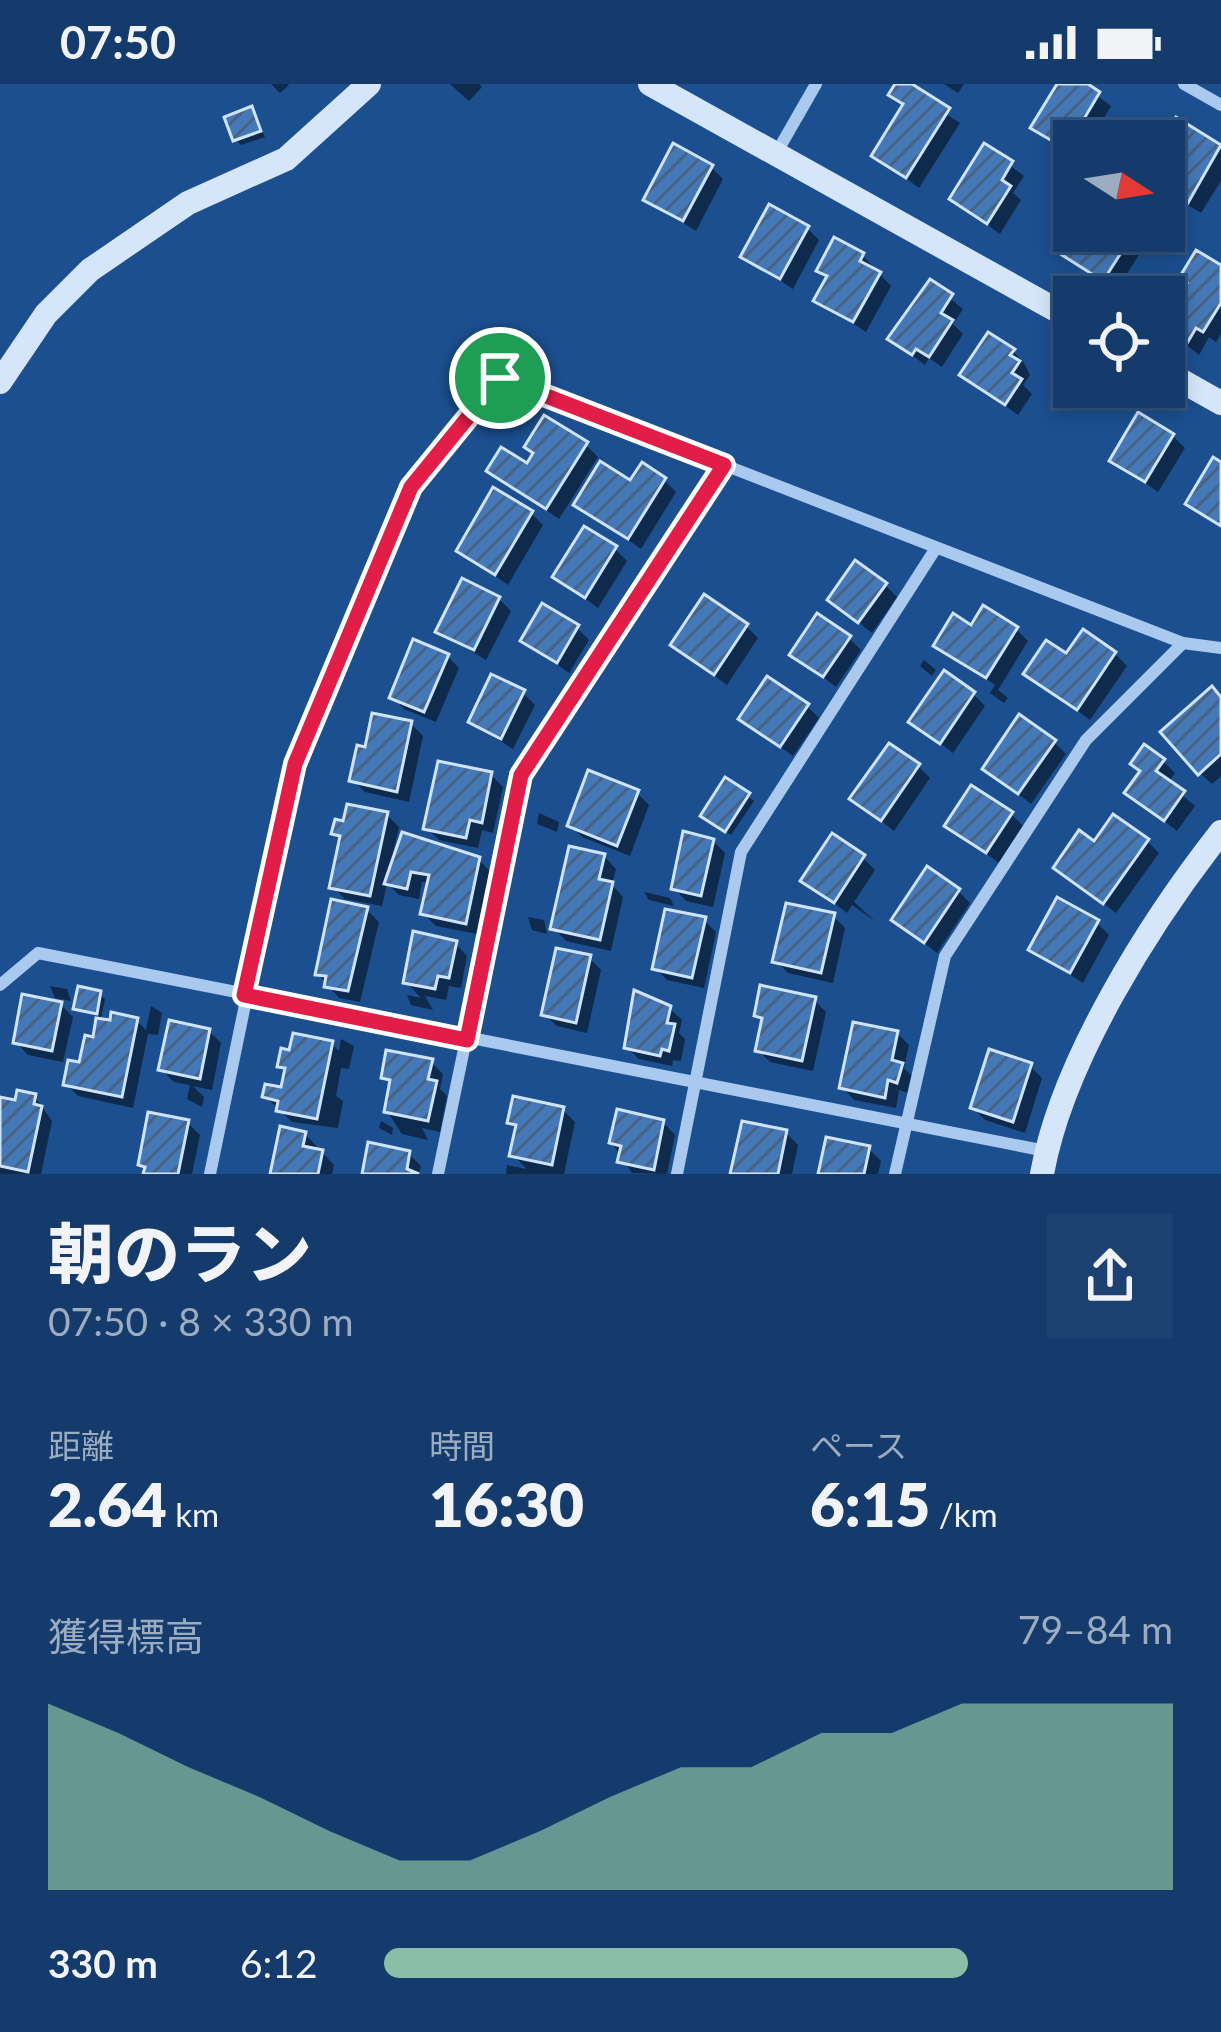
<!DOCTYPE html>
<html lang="ja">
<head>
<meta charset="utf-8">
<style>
	:root { --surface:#143b6b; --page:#1d4271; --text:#f1f3f6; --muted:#9dadc1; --line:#33557e; --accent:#8abfa5 }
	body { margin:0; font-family:Lato,"Noto Sans JP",sans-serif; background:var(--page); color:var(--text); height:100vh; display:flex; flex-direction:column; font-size:45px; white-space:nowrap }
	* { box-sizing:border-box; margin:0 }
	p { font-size:39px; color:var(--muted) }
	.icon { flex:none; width:66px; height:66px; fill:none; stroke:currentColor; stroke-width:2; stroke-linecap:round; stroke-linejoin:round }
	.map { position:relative; height:1090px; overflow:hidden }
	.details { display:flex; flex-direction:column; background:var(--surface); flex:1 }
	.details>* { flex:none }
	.needle { width:78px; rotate:102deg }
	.fabs { position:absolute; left:1053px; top:36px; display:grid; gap:24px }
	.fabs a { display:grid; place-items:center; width:132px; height:132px; border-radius:0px; background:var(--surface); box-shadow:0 6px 18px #0003,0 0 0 3px var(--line); font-size:60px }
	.pin { position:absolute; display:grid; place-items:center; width:102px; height:102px; color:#fff; margin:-51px; border:6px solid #fff; border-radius:50%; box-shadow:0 3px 12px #0007 }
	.round { display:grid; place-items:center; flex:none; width:126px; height:126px; border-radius:0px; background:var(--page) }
	.summary { display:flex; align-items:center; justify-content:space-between; height:204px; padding:0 48px }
	h1 { font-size:66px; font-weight:800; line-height:90px }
	.figures { display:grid; grid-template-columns:repeat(3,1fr); gap:18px; height:204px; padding:12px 48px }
	.figures div { display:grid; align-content:center }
	.figures b { font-size:60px; font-weight:800 }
	.figures small { font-size:33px; font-weight:400 }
	.figures p { font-size:33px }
	.chart { height:336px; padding:24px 48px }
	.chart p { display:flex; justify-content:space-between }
	.chart svg { width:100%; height:216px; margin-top:12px; fill:var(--accent); opacity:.7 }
	ul { padding:0 48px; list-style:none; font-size:39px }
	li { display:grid; grid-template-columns:192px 144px 1fr; align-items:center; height:90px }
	li i { height:30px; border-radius:15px; background:var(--accent) }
	.status { display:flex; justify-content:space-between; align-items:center; height:84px; padding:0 60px; background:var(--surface); direction:ltr }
	.status svg { height:33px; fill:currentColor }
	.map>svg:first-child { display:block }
	.shadow { fill:#0007 }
	.building { fill:url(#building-hatch); stroke:#cfe3fa; stroke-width:3 }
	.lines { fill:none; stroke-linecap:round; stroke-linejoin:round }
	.street { stroke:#a9c9ee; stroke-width:12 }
	.secondary { stroke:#d6e6fa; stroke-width:24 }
	.route-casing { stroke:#fff; stroke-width:24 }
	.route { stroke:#e11d48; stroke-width:15 }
</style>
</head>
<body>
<div class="status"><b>07:50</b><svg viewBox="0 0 49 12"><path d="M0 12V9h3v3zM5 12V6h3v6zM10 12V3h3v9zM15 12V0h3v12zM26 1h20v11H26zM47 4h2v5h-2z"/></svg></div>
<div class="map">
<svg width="1221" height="1090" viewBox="0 0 1221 1090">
	<defs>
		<pattern id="building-hatch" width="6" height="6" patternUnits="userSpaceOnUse" patternTransform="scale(3)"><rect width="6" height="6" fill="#4478b7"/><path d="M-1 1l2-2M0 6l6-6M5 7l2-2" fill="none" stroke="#486282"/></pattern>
	</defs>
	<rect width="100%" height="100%" fill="#1b4f8f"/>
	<g class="shadow">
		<polygon points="271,0 288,0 289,1 280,9"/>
		<polygon points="450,0 479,0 482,3 469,17"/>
		<polygon points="899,0 960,39 919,104 875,71 905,23 892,11"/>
		<polygon points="944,0 964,0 958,9"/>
		<polygon points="1060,0 1082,0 1111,22 1090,57 1074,57 1074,72 1034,44"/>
		<polygon points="251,26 265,53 241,61 236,56"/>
		<polygon points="1177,37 1221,65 1221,97 1201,129 1164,106 1164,57"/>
		<polygon points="985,63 1024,92 1013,109 1021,116 1000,150 952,115"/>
		<polygon points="711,83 723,95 696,147 647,116"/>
		<polygon points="807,144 819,156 793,205 743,172"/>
		<polygon points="1082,147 1154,147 1116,207 1065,170"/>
		<polygon points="863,172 891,202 866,248 817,216 829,195 820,186"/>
		<polygon points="1221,184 1221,250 1216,258 1209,253 1199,271 1164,243"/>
		<polygon points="931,199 963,225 953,240 963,250 942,283 929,274 925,281 891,255"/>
		<polygon points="1013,267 1024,279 1030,291 1023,301 1032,310 1018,331 963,291"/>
		<polygon points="1173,352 1185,364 1158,408 1113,377"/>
		<polygon points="586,361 598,373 559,435 489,387 528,383"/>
		<polygon points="664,396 676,408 641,465 577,420 631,400"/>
		<polygon points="531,429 543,441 508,501 460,467"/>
		<polygon points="615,465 627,477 598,524 556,493"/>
		<polygon points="885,501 897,513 872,549 831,516"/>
		<polygon points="499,515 511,527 486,576 439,547"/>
		<polygon points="746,542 758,554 727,601 674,561"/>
		<polygon points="577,544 589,556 569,589 524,557"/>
		<polygon points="972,545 1016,545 1028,557 998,606 1008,614 1004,619 990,609 995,601 937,561"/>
		<polygon points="849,554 861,566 836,603 793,570"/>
		<polygon points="1115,570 1127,582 1090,636 1027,590 1067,574"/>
		<polygon points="447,572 459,584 436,638 404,625 392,613"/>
		<polygon points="924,576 936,586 932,592 920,582"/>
		<polygon points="523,609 535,621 513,665 471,638"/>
		<polygon points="973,610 985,622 953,669 912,638"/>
		<polygon points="1221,616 1221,692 1212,700 1200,689"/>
		<polygon points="807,622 819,634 793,672 742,635"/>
		<polygon points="411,640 423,652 409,718 365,708 353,696 368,666"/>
		<polygon points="1054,658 1066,670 1031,720 986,685"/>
		<polygon points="1163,677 1175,689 1168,699 1195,722 1177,747 1128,709"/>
		<polygon points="918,682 930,694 894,747 853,715"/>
		<polygon points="491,691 503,703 493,749 482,746 478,764 439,756 426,744"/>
		<polygon points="726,697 754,717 731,751 709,737"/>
		<polygon points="637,709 649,721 630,772 582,753 570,741"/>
		<polygon points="539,729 559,738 557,748 537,740"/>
		<polygon points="1011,730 1023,742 999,779 948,741"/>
		<polygon points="387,731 399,743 393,769 478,775 491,788 477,850 436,842 423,829 430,799 422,798 419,815 399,811 387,799 382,822 345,815 333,803 342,756 335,749"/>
		<polygon points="713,757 725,769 713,823 686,817 674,804"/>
		<polygon points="1147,757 1159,769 1116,829 1057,783 1095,761"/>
		<polygon points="604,772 616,785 612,801 623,813 611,867 566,857 554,844"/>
		<polygon points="863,774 875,786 854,818 875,837 852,821 847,829 804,796"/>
		<polygon points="958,807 970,819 937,869 895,836"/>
		<polygon points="644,808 670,814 674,822 649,816"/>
		<polygon points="367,826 379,838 360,918 339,914 318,890"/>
		<polygon points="833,832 845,844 833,899 788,889 776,877"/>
		<polygon points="528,833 544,836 547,850 532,846"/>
		<polygon points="704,836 716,848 704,904 667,896 655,884"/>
		<polygon points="1097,839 1109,851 1083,899 1032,866"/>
		<polygon points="455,859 467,872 461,904 449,902 446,916 425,912 433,926 411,921 407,911 421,914 406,898"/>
		<polygon points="589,874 601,886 587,949 557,942 544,930"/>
		<polygon points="50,902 67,905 71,917 55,914"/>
		<polygon points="99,910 105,915 100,938 136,936 146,946 151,922 162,929 158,951 148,950 133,1024 78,1012 66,1000 95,956 100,933 76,924"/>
		<polygon points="814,916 826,928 813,987 770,978 758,966 764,938 757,931"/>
		<polygon points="61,921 73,933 63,978 28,971 16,958"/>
		<polygon points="669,924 682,936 679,949 685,955 681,977 673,976 672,982 639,975 627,963"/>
		<polygon points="209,947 221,959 212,1006 193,1002 204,1013 202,1023 187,1015 190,1001 174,998 162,986"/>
		<polygon points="897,949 909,961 904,984 913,993 909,1009 899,1006 896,1024 854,1016 842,1003"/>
		<polygon points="341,955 354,962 349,985 341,984 336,1012 343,1017 338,1044 292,1038 265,1012 284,1007 288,989 280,982 332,960 339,967"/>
		<polygon points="431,978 443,990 440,1005 447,1012 440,1048 422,1044 428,1056 402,1050 387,1027 392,1001 384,993"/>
		<polygon points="1030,982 1042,994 1025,1049 985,1036 973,1024"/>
		<polygon points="35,1013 52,1037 41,1090 0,1090 0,1016 18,1020"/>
		<polygon points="563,1026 575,1038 564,1090 506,1090 507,1081 527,1085 513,1071 518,1046 510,1038"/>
		<polygon points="381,1037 393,1044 392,1051 379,1044"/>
		<polygon points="663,1038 675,1051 667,1090 632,1089 612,1059"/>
		<polygon points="188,1039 200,1051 192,1090 146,1090 141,1080"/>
		<polygon points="744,1040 786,1049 798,1061 792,1090 733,1090"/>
		<polygon points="282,1046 305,1050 334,1081 332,1090 273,1090"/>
		<polygon points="829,1056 869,1065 881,1077 878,1090 822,1090"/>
		<polygon points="370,1061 409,1070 421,1082 419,1090 365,1090"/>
	</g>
	<g class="building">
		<polygon points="895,0 912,0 950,24 906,94 871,72 903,20 888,11"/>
		<polygon points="1057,0 1088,0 1100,8 1066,65 1030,44"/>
		<polygon points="252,22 261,47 233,57 224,33"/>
		<polygon points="1176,33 1221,61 1188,119 1164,104 1161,57"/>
		<polygon points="673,59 713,81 683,137 643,116"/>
		<polygon points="984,59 1013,77 1002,96 1011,102 987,140 949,115"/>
		<polygon points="769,120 809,142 780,195 740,173"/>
		<polygon points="1080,147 1135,147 1103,197 1062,171"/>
		<polygon points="834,153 864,169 860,177 881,188 853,238 813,217 827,192 816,187"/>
		<polygon points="1196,166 1221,181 1221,219 1203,248 1196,244 1186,261 1164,247 1164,237 1187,199 1179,194"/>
		<polygon points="930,195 953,210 941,229 953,236 929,273 916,265 912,271 887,255"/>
		<polygon points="988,248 1015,265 1010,271 1020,277 1012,289 1022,295 1005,321 959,291"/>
		<polygon points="1138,328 1174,350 1145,398 1109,377"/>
		<polygon points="544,331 588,358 546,425 486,387 501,363 527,379 533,369 524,363"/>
		<polygon points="1213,373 1221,378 1221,442 1185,420"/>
		<polygon points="600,377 630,396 642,378 666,394 628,455 573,421"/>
		<polygon points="493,403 533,427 495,491 456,467"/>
		<polygon points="584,442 617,462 585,514 552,493"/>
		<polygon points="855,476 887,499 858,539 827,516"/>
		<polygon points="462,494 500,513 474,566 435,548"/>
		<polygon points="704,510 748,540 714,591 670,561"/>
		<polygon points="542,519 579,541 557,579 520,557"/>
		<polygon points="983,521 1018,543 986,594 933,562 953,529 971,541"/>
		<polygon points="817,529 851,552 823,593 789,571"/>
		<polygon points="1083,545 1116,568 1077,626 1023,590 1046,556 1066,569"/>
		<polygon points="413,555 449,570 424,628 389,614"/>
		<polygon points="944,586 975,608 940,660 908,638"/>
		<polygon points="491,590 525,606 501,655 468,638"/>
		<polygon points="767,592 809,620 780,663 738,635"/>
		<polygon points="1212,602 1221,613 1221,670 1198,691 1160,648"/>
		<polygon points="372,629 412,637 397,708 349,697 357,661 365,663"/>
		<polygon points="1019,630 1056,656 1018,710 982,685"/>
		<polygon points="889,659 920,680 881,737 849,715"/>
		<polygon points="1144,660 1165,675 1156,687 1185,707 1164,737 1124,709 1140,687 1130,680"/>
		<polygon points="438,677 492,688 482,739 470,736 466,754 423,745"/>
		<polygon points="588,686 639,706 617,762 567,742"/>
		<polygon points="725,693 750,709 725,748 700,732"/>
		<polygon points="971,701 1013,728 986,769 944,742"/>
		<polygon points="347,720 388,728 370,812 329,804 340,752 331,750 335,735 343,737"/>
		<polygon points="1113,730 1149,755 1103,820 1053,784 1079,746 1094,757"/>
		<polygon points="683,747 714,755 701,812 671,805"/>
		<polygon points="402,748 480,773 466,840 420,830 429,791 411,788 407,805 384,800"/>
		<polygon points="832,749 865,771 834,819 800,797"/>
		<polygon points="569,762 605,770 599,795 613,798 600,856 550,845"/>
		<polygon points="927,782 960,805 924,859 891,836"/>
		<polygon points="1057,813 1099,836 1070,889 1028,866"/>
		<polygon points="331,815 368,823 348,907 324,903 326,892 315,891"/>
		<polygon points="786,819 835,829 821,889 772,878"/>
		<polygon points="665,825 706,833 692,894 652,885"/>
		<polygon points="413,847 457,857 449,894 438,892 435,905 403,899"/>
		<polygon points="556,864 591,871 576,939 541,931"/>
		<polygon points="760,901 816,913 802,977 755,967 762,934 754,932"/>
		<polygon points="78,902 101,907 97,930 73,925"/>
		<polygon points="634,906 671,922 667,939 675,940 669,967 662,965 660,972 624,964"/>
		<polygon points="22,910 62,918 52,967 13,959"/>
		<polygon points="111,928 138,934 122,1013 63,1001 68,976 79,978 85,951 93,953 96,934 110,936"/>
		<polygon points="169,936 210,945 200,995 158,986"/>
		<polygon points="853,938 898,947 892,976 903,979 897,999 888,996 885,1014 839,1004"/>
		<polygon points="293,949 333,957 317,1035 276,1027 278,1017 262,1013 265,1000 281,1003 285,984 277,983 281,964 289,966"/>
		<polygon points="989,965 1032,979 1013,1038 970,1024"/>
		<polygon points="386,966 433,975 428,995 437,997 428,1037 384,1028 390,996 381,994"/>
		<polygon points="17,1006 36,1010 34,1020 42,1022 28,1088 0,1082 0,1013 15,1016"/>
		<polygon points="513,1012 564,1023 552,1081 509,1072 516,1041 507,1039"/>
		<polygon points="617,1025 664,1036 654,1086 617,1078 621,1062 609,1059"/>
		<polygon points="148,1028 189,1036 178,1090 143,1090 145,1083 138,1081"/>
		<polygon points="742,1037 787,1046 778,1090 730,1090"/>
		<polygon points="280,1042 306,1048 303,1062 323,1066 318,1090 270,1090"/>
		<polygon points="826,1053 870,1062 864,1090 818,1090"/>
		<polygon points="368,1058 410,1067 407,1085 419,1090 362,1090"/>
	</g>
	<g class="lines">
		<g class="street">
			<polyline points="1184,0 1221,21"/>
			<polyline points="777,68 816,0"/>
			<polyline points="0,901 38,869 1046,1067"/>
			<polyline points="210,1090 295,679 411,403 500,294 1183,559 1221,564"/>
			<polyline points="438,1090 521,691 725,381"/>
			<polyline points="677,1090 741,768 936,464"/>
			<polyline points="895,1090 945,872 1086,656 1183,559"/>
		</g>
		<g class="secondary">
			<polyline points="650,0 1074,236"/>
			<polyline points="1164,287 1221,319"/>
			<polyline points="0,298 46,230 90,186 188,119 286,75 369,0"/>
			<path d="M1042,1090C1062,977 1151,837 1221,748"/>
		</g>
	</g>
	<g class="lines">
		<g class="route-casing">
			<polygon id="route" points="500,294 724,381 521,691 467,956 244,911 295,680 411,403"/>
		</g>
		<use href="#route" class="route"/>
	</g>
</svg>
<div class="fabs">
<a><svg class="needle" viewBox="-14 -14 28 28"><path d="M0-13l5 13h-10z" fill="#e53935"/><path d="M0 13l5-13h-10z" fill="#9dadc1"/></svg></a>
<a><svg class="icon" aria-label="locate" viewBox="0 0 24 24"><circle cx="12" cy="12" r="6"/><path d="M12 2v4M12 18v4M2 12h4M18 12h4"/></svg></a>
</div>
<div class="pin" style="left:500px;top:294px;background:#1e9e55"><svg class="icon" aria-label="arrive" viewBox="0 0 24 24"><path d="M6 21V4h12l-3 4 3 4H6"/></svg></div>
</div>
<section class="details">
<div class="summary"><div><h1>朝のラン</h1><p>07:50 · 8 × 330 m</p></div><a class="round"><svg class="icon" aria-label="share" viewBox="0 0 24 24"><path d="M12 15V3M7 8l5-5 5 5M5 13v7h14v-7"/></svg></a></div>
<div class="figures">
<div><p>距離</p><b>2.64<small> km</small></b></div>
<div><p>時間</p><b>16:30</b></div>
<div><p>ペース</p><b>6:15<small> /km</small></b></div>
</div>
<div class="chart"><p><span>獲得標高</span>79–84 m</p>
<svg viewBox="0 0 160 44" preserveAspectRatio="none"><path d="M0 44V6L10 12L20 19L30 25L40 32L50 38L60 38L70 32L80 25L90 19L100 19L110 12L120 12L130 6L140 6L150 6L160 6V44z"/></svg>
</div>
<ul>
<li><b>330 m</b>6:12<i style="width:74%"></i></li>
</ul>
</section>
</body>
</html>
